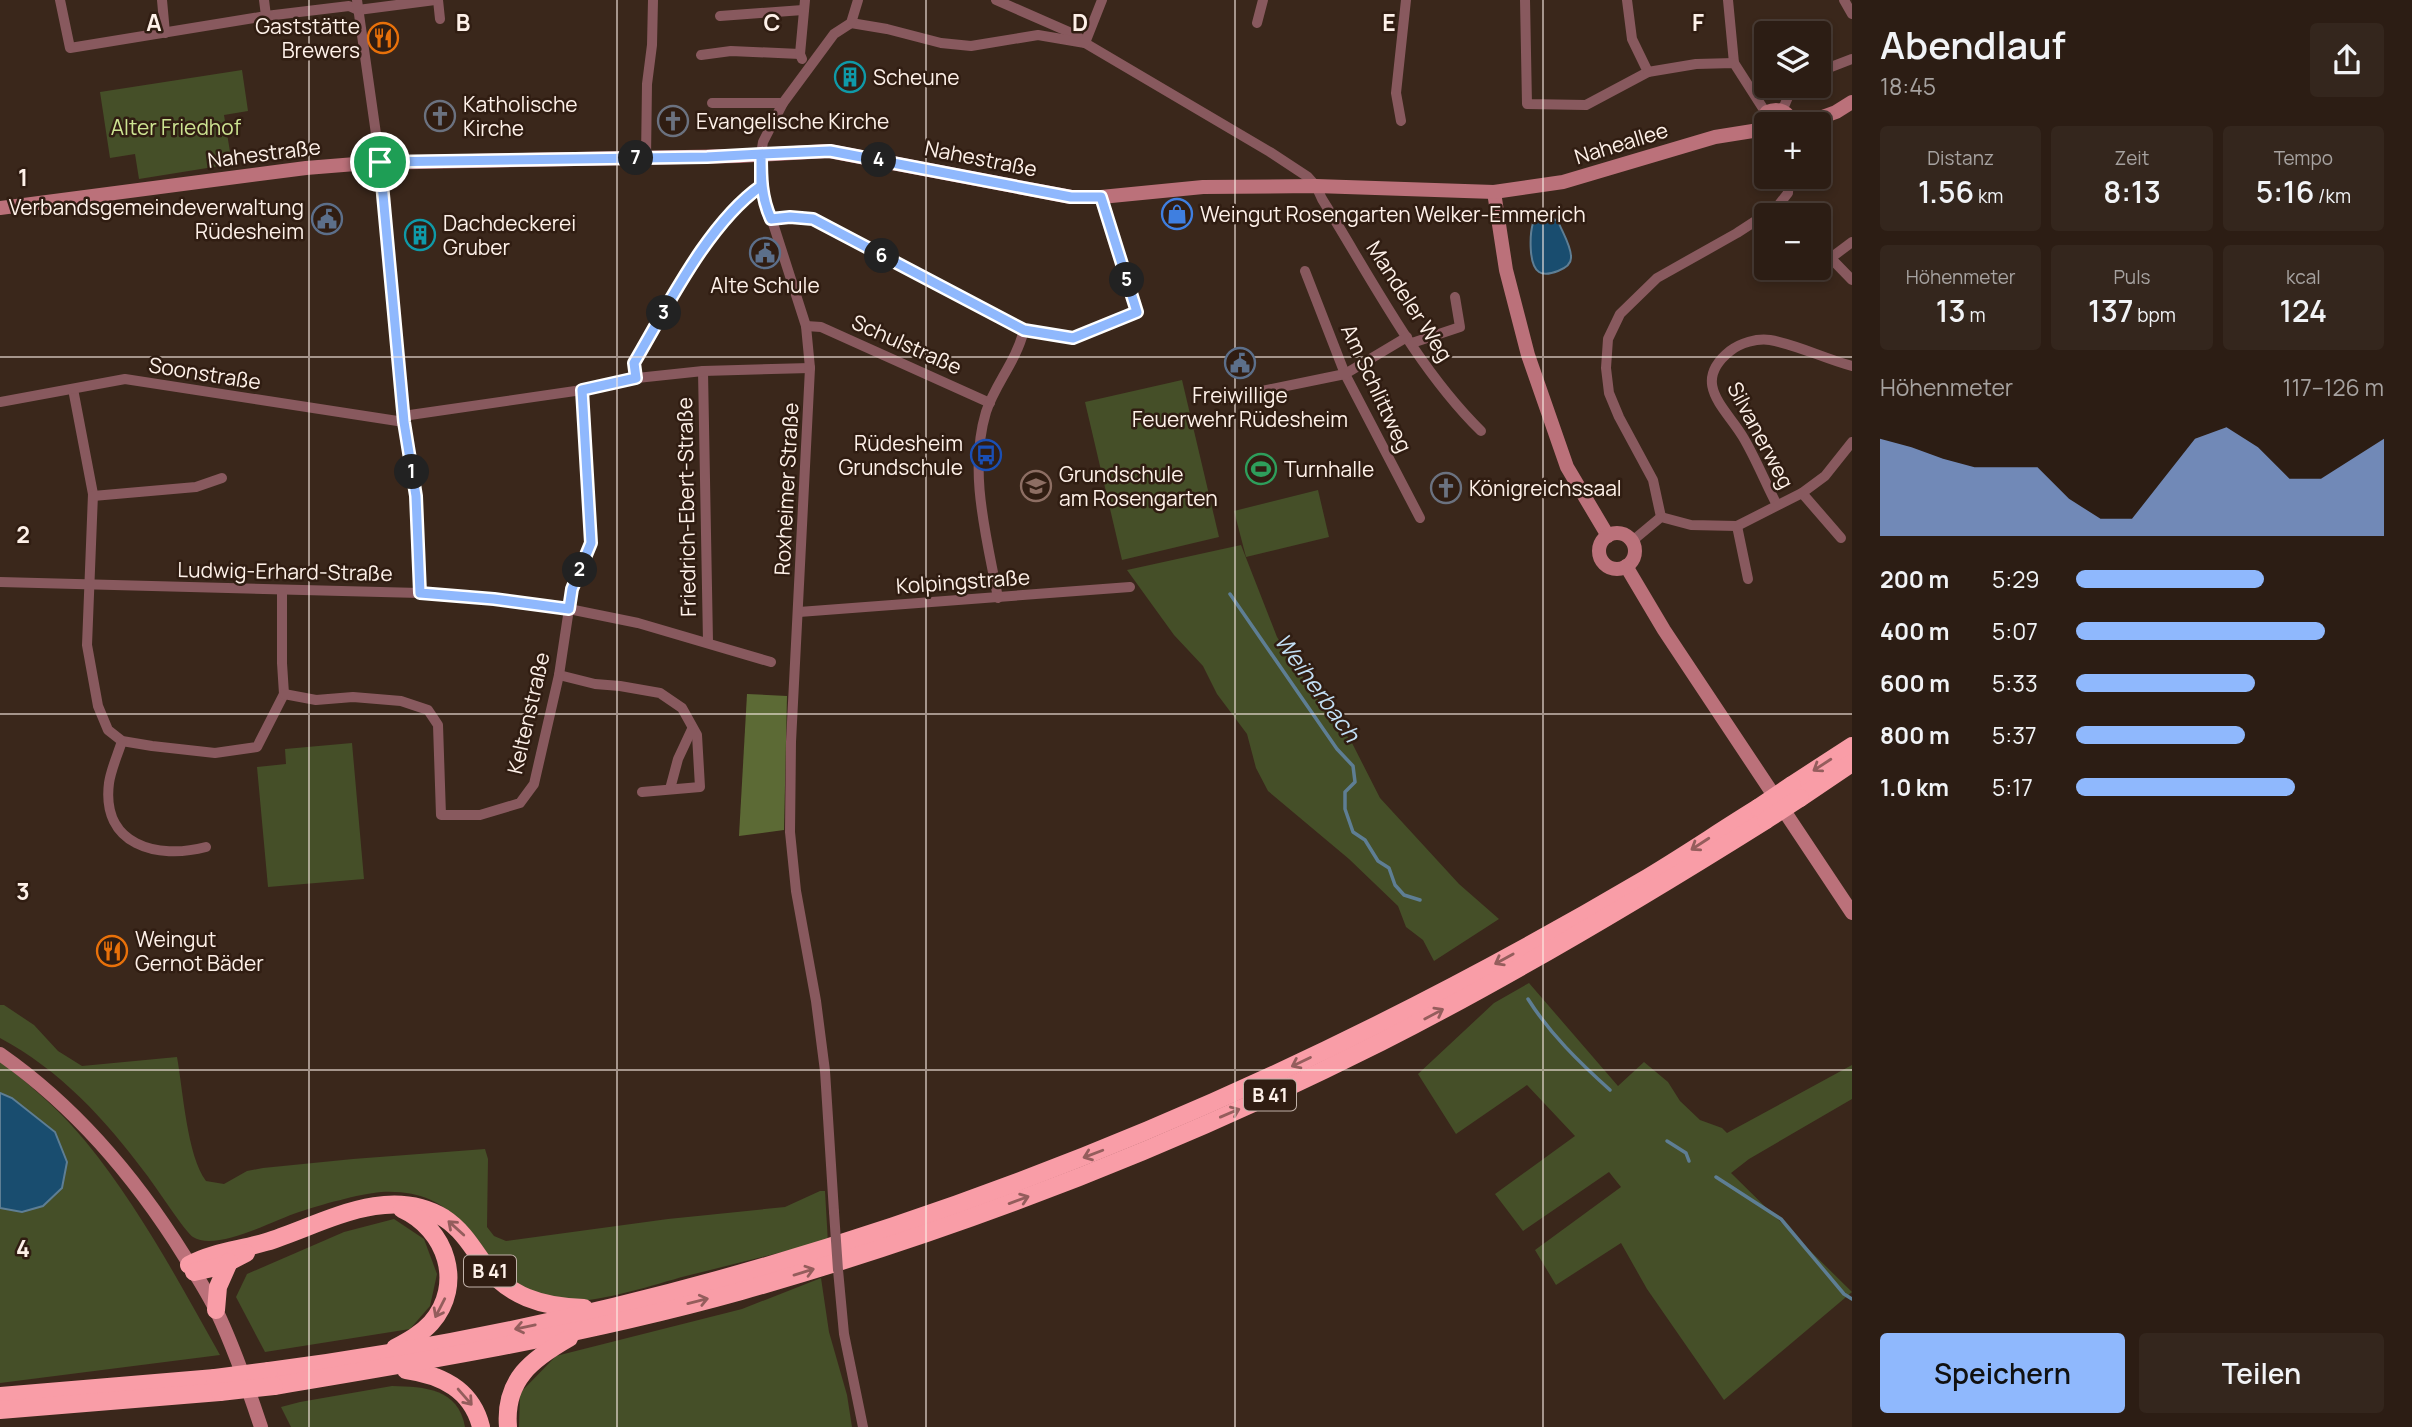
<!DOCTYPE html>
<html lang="de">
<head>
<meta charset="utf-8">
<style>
	:root { --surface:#2c1d14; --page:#34261d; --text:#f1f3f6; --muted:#a6a2a0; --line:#483b34; --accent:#8fb8fd }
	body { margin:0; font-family:Manrope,sans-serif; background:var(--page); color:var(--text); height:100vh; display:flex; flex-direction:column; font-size:26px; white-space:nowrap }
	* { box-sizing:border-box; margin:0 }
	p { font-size:23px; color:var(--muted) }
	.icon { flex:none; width:38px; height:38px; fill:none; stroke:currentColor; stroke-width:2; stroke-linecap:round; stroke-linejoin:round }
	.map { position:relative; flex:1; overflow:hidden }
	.sheet { display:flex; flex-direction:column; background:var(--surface); width:560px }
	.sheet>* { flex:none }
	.controls { position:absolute; left:1754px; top:21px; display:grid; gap:14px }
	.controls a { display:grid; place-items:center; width:77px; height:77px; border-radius:7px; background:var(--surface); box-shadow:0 4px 10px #0003,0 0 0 2px var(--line); font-size:35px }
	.pin { position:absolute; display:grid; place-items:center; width:60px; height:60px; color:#fff; margin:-30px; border:4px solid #fff; border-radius:50%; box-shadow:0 2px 7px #0007 }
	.km { position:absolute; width:35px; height:35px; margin:-18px; border-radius:50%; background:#222; color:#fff; font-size:19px; line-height:35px; text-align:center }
	.round { display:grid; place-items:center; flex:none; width:74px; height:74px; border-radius:7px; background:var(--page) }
	.head { display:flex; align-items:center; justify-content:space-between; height:119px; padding:0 28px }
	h1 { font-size:38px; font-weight:600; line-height:52px }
	.figures { display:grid; grid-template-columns:repeat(3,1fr); gap:10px; height:119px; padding:7px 28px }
	.figures div { display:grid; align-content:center; border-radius:7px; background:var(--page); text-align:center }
	.figures b { font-size:30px; font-weight:600 }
	.figures small { font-size:19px; font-weight:400 }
	.figures p { font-size:19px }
	.chart { height:196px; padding:14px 28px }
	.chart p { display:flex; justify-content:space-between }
	.chart svg { width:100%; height:126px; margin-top:7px; fill:var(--accent); opacity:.7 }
	.button { display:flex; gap:14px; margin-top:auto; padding:14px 28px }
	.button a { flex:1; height:80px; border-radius:7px; background:var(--accent); color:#111; font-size:28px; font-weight:600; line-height:80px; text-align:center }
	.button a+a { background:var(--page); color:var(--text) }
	ul { padding:0 28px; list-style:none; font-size:23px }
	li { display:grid; grid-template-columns:112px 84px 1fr; align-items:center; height:52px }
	li i { height:18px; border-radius:9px; background:var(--accent) }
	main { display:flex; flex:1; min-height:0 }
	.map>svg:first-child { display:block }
	.green { fill:#454f28 }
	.forest { fill:#5c6a35 }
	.water { fill:#194d6f; stroke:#5e7e94; stroke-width:2 }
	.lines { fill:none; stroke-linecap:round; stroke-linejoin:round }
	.stream { stroke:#5e7e94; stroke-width:3.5 }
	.street { stroke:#88595e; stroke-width:10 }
	.secondary { stroke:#bb717a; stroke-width:14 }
	.highway { stroke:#f99da7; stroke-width:18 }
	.street-bridge { stroke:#88595e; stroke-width:10 }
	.highway-bridge { stroke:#f99da7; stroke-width:18 }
	.oneway { stroke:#945d5c }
	.route-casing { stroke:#fff; stroke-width:14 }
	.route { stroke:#8fb8fd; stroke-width:9 }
	.grid { fill:none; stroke:#fef1e9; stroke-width:2; stroke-opacity:0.55 }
	.labels { text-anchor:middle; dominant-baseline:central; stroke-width:5; stroke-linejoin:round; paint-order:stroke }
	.shield { fill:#301d12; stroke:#c0b1a8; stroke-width:2 }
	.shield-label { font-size:19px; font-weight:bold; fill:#fef1e9 }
	.poi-label { font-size:21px; fill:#fef1e9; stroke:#301d12; text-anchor:start }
	.park-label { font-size:21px; fill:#cde492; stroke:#301d12 }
	.street-label { font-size:21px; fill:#fef1e9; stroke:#301d12 }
	.water-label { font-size:23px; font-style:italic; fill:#c2dff5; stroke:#301d12 }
	.grid-label { font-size:23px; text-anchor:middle; font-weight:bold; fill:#fef1e9; stroke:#301d12; stroke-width:5; stroke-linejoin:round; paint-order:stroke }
</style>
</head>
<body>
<main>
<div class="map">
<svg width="1852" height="1427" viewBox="0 0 1852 1427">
	<rect width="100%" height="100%" fill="#3a271b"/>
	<g class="green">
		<polygon points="242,70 248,111 224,115 232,164 139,179 135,154 110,158 100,92"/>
		<polygon points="1182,380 1219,537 1122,560 1085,402"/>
		<polygon points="1318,490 1329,537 1246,557 1234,511"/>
		<polygon points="1241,545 1277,637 1313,693 1351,741 1380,798 1459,884 1499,919 1434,961 1423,940 1406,927 1398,906 1349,859 1268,791 1256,768 1247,734 1217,694 1203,666 1174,635 1127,570"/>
		<polygon points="352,743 364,879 268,887 257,767 286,764 285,749"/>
		<polygon points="1529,983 1618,1086 1644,1062 1668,1082 1680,1101 1700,1120 1722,1128 1727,1133 1852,1065 1852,1099 1749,1159 1731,1173 1852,1292 1724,1400 1647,1289 1621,1243 1556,1285 1535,1250 1621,1187 1609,1172 1523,1231 1495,1194 1575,1136 1527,1085 1456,1134 1418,1074 1494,1003"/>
		<path d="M0,1005H4L34,1025L58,1051L82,1066L177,1057C183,1090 187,1156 206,1181L224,1184L247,1171L263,1168L353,1159L485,1149L488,1159L487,1227L494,1236L506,1241L668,1219L785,1207L820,1191H825L828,1243L799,1248C761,1257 723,1267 686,1276C648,1286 578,1311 541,1298C469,1272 477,1187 381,1192C359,1194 320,1205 299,1212C274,1220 216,1252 193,1237C186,1233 154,1184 146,1174C106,1120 60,1070 0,1038Z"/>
		<path d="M0,1061C31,1086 61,1111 86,1142C139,1207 179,1282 220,1355L0,1383V1208L22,1212L12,1098L0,1093Z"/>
		<polygon points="394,1219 424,1239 437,1274 430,1306 410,1329 265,1352 236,1297 247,1274 344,1232"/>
		<polygon points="821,1278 829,1332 847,1395 852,1427 519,1427 520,1393 556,1356 742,1309"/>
		<path d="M392,1386C425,1387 458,1388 465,1427H291L281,1407L300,1402Z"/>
	</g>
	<polygon class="forest" points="747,694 787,696 784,830 739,836"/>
	<g class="water">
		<path d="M1549,217L1558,221C1562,232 1572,247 1571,258C1571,269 1547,277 1539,272C1528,265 1530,233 1533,223Z"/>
		<polygon points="0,1093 12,1098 55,1132 67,1162 62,1188 43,1206 22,1212 0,1208"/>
	</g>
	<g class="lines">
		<g class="stream">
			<polyline points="1230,594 1337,749 1353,766 1355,782 1345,792 1345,809 1353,832 1365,840 1378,861 1389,868 1395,885 1404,895 1420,900"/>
			<path d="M1528,999C1550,1034 1579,1062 1610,1090"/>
			<polyline points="1667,1141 1686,1153 1689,1161"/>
			<polyline points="1716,1177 1781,1219 1844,1294 1852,1299"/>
		</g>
		<g class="street">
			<polyline points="60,0 70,48 266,16 349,6 358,10 435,0"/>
			<polyline points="162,0 165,33"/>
			<polyline points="264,0 266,16"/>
			<polyline points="357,0 380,162 404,422 416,496 420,593"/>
			<polyline points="438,0 440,19"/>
			<path d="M996,0L1076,35L1085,43L1270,152L1308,177L1316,186L1322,199C1370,276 1416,367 1481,431"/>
			<polyline points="1525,0 1527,104 1586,105 1648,72 1632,39 1627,0"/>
			<polyline points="1728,0 1734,63"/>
			<polyline points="1844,0 1852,14"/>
			<polyline points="720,16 803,10"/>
			<polyline points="851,23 887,29 941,43 971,46 1038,35 1085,43 1102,0"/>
			<polyline points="1257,23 1263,0"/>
			<polyline points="701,55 731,51 800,54"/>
			<polyline points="802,59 800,54 805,0"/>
			<polyline points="1648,72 1696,64 1734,63 1766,113"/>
			<polyline points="1818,72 1852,59"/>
			<polyline points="712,103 783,103"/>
			<polyline points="1782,111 1791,90 1795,86"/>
			<polyline points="1401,121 1396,93 1406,0"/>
			<polyline points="646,158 647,84 652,45 653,0"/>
			<polyline points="1785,215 1777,207 1788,193 1789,177"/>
			<polyline points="771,218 813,219 1024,330 1073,338 1137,312 1101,197"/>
			<polyline points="1818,245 1852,280"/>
			<polyline points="1832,257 1852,242"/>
			<polyline points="1305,271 1345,374 1420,518"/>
			<polyline points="806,326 821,327 990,403"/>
			<polyline points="1412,343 1460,327 1455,297"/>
			<polyline points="703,371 708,642"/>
			<path d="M637,378L634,363C667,308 708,222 761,186"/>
			<polyline points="73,389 93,494 87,645 98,706 108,730 122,741 152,746 215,753 257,747 284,694"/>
			<polyline points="1223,399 1345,374 1407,337"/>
			<polyline points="0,402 125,379 404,422"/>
			<polyline points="403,416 582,390 637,378 703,371 810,368"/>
			<polyline points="1802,493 1841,538"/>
			<polyline points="93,496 196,487 222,478"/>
			<path d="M1777,505C1765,482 1756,459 1743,437C1726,408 1690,383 1730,351C1740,343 1757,338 1770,340C1798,345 1825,359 1852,366"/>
			<polyline points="1661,517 1653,480 1619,417 1609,393 1606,368 1608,339 1620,314 1657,278 1737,233 1777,207"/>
			<polyline points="1737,526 1748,579"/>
			<polyline points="1631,542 1661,517 1691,525 1737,526 1802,493 1825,476 1852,442"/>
			<polyline points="0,582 420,593 494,599 569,609 638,623 771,662"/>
			<polyline points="282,591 282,663 284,694"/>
			<path d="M998,598C987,538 968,472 986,412C995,384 1016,362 1024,330"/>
			<polyline points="799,612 1130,587"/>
			<polyline points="559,675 595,684 620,686 660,693 682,708 697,735 700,787 642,792"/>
			<polyline points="284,694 316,700 353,697 401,701 428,710 438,725 441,815 480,815 520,803 534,784 559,675 572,589 591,543 582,390"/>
			<path d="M122,741C118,754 111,769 109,783C101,845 157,860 206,847"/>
			<polyline points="670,789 678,759 692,729"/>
			<polyline points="834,1212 825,1071 816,1001 796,891 790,832 791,742 810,368 806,326 761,186 761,154 763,142 783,103 834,34 851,23 858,0"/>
			<polyline points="838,1270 844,1334 863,1427"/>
		</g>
		<g class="secondary">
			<polyline points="1803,124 1836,112 1852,102"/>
			<path d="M1766,140L1761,135L1759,125L1767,112C1779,107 1789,112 1793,124"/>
			<polyline points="1494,192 1506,270 1528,355 1567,467 1608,536"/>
			<polyline points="0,208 306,168 368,163 739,156 829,151 1071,197 1101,197 1203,187 1316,186 1494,192 1563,182 1715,137 1759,130"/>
			<circle cx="1617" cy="551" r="18"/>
			<polyline points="1626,566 1664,630 1852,913"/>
			<path d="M0,1054C76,1107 136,1178 185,1257C196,1275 208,1293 217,1312C235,1350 248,1388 261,1427"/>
		</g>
		<g class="highway">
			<polyline points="1792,785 1852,746"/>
			<polyline points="1800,798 1852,763"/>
			<path d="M189,1265C213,1252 240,1250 266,1242C321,1225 387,1183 444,1218C461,1229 471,1245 482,1261C507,1297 543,1307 584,1308"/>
			<polyline points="194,1272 221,1266 246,1253"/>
			<polyline points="216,1310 218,1287 229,1262"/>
			<path d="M395,1348C408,1341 421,1334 431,1323C465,1284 446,1229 402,1209"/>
			<path d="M406,1370C442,1375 472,1390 481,1427"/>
			<path d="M269,1371C760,1307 1216,1132 1642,881C1681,858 1719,832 1758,808"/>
			<path d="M274,1386C431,1360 587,1334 741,1291C961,1229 1176,1145 1381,1042C1513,975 1640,899 1766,820"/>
			<polyline points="0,1396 215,1378"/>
			<polyline points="0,1410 220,1392"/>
			<path d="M508,1427C504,1380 532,1359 569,1338"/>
		</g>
		<polyline class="street-bridge" points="834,1212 838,1270"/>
		<g class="highway-bridge">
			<polyline points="1758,808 1792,785"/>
			<polyline points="1766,820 1800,798"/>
			<polyline points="215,1378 269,1371"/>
			<polyline points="220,1392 274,1386"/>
		</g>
	</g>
	<defs><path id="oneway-shaft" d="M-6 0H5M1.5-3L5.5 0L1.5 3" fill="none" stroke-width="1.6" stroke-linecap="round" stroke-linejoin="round" transform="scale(1.75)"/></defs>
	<g class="oneway">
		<use href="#oneway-shaft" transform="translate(1822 765) rotate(147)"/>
		<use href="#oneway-shaft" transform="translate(1700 844) rotate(147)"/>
		<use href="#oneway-shaft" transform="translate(1504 959) rotate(151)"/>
		<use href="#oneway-shaft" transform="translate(1434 1014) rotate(-28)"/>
		<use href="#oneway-shaft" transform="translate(1301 1062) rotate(154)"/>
		<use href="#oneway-shaft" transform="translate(1230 1113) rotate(-23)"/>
		<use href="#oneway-shaft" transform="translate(1093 1154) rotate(159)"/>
		<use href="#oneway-shaft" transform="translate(1019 1200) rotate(-20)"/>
		<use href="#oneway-shaft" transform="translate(456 1228) rotate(-138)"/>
		<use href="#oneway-shaft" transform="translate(804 1272) rotate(-17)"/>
		<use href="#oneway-shaft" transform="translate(698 1301) rotate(-14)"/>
		<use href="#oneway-shaft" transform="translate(440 1308) rotate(117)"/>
		<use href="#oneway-shaft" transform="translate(525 1327) rotate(168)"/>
		<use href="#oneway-shaft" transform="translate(465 1397) rotate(49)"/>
	</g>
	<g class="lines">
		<g class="route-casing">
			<path id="route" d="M380,162L404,422L416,496L420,593L494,599L569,609L572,589L591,543L582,390L636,378L634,363C667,307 708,223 761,186V154L830,151L1071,197H1101L1137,312L1073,338L1024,330L813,219L790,217L771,219C761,197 761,177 761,154L707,157L380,162"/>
		</g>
		<use href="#route" class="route"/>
	</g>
	<path class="grid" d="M309,0V1427M617,0V1427M926,0V1427M1235,0V1427M1543,0V1427M0,357H1852M0,714H1852M0,1070H1852"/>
	<defs>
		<g id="restaurant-ring" transform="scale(1.575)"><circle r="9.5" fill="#301d12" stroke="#e8710a" stroke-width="1.5"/><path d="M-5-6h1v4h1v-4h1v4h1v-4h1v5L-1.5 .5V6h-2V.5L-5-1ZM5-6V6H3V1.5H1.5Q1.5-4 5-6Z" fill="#e8710a"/></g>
		<g id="building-ring" transform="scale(1.575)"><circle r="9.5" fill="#301d12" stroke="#0f9aa8" stroke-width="1.5"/><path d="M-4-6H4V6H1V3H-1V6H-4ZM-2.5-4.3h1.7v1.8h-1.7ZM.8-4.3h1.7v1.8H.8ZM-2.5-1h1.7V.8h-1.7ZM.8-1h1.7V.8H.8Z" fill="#0f9aa8"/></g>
		<g id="church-ring" transform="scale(1.575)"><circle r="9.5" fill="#301d12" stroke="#6b7280" stroke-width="1.5"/><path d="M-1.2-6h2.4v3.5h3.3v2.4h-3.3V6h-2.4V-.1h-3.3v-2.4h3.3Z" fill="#6b7280"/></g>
		<g id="shop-ring" transform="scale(1.575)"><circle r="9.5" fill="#301d12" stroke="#3f7fe0" stroke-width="1.5"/><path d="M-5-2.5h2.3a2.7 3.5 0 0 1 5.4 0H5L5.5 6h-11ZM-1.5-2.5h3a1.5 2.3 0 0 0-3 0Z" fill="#3f7fe0"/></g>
		<g id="civic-ring" transform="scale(1.575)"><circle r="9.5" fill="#301d12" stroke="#5c6f8a" stroke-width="1.5"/><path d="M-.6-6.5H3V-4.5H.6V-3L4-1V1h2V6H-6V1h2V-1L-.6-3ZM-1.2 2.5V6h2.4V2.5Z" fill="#5c6f8a"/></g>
		<g id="bus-ring" transform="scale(1.575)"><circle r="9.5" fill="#301d12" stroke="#1a4fb4" stroke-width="1.5"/><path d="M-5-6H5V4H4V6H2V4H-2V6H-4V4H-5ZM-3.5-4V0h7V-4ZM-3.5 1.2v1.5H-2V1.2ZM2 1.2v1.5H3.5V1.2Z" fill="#1a4fb4"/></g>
		<g id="stadium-ring" transform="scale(1.575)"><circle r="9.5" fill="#301d12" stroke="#2e9e5b" stroke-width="1.5"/><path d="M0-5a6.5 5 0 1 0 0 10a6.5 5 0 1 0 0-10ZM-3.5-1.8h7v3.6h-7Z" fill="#2e9e5b"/></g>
		<g id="school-ring" transform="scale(1.575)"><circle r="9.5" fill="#301d12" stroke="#8d6e63" stroke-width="1.5"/><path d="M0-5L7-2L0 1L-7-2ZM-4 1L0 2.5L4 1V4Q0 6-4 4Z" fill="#8d6e63"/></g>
	</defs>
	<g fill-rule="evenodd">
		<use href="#restaurant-ring" x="383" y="38"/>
		<use href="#building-ring" x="850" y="77"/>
		<use href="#church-ring" x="440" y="116"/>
		<use href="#church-ring" x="673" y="121"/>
		<use href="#shop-ring" x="1177" y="214"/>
		<use href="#civic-ring" x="327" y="219"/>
		<use href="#building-ring" x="420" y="235"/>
		<use href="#civic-ring" x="765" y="253"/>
		<use href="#civic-ring" x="1240" y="363"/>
		<use href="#bus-ring" x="986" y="455"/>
		<use href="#stadium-ring" x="1261" y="469"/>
		<use href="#school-ring" x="1036" y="486"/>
		<use href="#church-ring" x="1446" y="488"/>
		<use href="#restaurant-ring" x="112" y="951"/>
	</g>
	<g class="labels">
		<g class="shield">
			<rect x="1244" y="1079.5" width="52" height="31" rx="5"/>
			<rect x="464" y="1255.5" width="52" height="31" rx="5"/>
		</g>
		<g class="shield-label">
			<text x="1270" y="1095">B 41</text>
			<text x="490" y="1271">B 41</text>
		</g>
		<g class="poi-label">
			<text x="360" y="26" text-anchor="end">Gaststätte<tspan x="360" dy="24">Brewers</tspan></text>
			<text x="873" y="77">Scheune</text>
			<text x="463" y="104">Katholische<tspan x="463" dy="24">Kirche</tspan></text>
			<text x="696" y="121">Evangelische Kirche</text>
			<text x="304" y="207" text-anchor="end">Verbandsgemeindeverwaltung<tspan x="304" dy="24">Rüdesheim</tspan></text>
			<text x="1200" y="214">Weingut Rosengarten Welker-Emmerich</text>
			<text x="443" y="223">Dachdeckerei<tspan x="443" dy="24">Gruber</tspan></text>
			<text x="765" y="285" text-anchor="middle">Alte Schule</text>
			<text x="1240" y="395" text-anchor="middle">Freiwillige<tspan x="1240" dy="24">Feuerwehr Rüdesheim</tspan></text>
			<text x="963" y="443" text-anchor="end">Rüdesheim<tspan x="963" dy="24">Grundschule</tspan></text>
			<text x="1284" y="469">Turnhalle</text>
			<text x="1059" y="474">Grundschule<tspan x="1059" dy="24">am Rosengarten</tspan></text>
			<text x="1469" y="488">Königreichssaal</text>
			<text x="135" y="939">Weingut<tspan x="135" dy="24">Gernot Bäder</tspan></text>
		</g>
		<g class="park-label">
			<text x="176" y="127">Alter Friedhof</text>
		</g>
		<g class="street-label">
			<text transform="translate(1621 143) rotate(-17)">Naheallee</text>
			<text transform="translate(264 153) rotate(-7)">Nahestraße</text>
			<text transform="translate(981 158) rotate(11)">Nahestraße</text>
			<text transform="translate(1410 301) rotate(57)">Mandeler Weg</text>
			<text transform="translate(907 344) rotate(24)">Schulstraße</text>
			<text transform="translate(205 373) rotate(9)">Soonstraße</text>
			<text transform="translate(1377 388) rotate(65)">Am Schlittweg</text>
			<text transform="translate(1761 435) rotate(62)">Silvanerweg</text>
			<text transform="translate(786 489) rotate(-87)">Roxheimer Straße</text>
			<text transform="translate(686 507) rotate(-91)">Friedrich-Ebert-Straße</text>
			<text transform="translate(285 571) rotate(1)">Ludwig-Erhard-Straße</text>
			<text transform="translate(963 581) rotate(-4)">Kolpingstraße</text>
			<text transform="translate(528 713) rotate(-77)">Keltenstraße</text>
		</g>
		<g class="water-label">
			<text transform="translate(1318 687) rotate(54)">Weiherbach</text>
		</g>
	</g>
	<g class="grid-label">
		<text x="154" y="31">A</text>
		<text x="463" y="31">B</text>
		<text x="772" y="31">C</text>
		<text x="1080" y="31">D</text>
		<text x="1389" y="31">E</text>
		<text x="1698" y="31">F</text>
		<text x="23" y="186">1</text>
		<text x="23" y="543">2</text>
		<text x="23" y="900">3</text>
		<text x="23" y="1257">4</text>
	</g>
</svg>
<div class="controls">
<a><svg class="icon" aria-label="layers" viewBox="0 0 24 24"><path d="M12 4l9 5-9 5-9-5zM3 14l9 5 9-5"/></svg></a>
<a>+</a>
<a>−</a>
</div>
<div class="pin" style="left:380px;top:162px;background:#1e9e55"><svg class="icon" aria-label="arrive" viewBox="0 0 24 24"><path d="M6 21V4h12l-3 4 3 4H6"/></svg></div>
<b class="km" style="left:412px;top:472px">1</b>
<b class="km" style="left:580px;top:570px">2</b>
<b class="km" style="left:664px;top:313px">3</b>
<b class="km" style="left:879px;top:160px">4</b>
<b class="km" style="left:1127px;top:280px">5</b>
<b class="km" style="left:882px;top:256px">6</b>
<b class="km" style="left:636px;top:158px">7</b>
</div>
<section class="sheet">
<div class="head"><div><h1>Abendlauf</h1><p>18:45</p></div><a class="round"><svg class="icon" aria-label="share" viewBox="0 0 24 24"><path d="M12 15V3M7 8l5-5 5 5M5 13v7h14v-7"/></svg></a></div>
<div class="figures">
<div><p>Distanz</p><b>1.56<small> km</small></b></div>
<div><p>Zeit</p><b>8:13</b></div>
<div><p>Tempo</p><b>5:16<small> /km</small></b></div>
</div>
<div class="figures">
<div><p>Höhenmeter</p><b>13<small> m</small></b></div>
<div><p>Puls</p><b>137<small> bpm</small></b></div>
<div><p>kcal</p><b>124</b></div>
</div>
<div class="chart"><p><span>Höhenmeter</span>117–126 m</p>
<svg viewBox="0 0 160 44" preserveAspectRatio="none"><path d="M0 44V10L10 13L20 17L30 20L40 20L50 20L60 31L70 38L80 38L90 24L100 10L110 6L120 13L130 24L140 24L150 17L160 10V44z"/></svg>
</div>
<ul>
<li><b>200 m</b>5:29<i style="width:61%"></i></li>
<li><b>400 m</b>5:07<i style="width:81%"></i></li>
<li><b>600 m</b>5:33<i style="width:58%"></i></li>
<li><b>800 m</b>5:37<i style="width:55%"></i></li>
<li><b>1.0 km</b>5:17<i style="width:71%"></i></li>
</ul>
<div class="button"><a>Speichern</a><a>Teilen</a></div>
</section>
</main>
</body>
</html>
